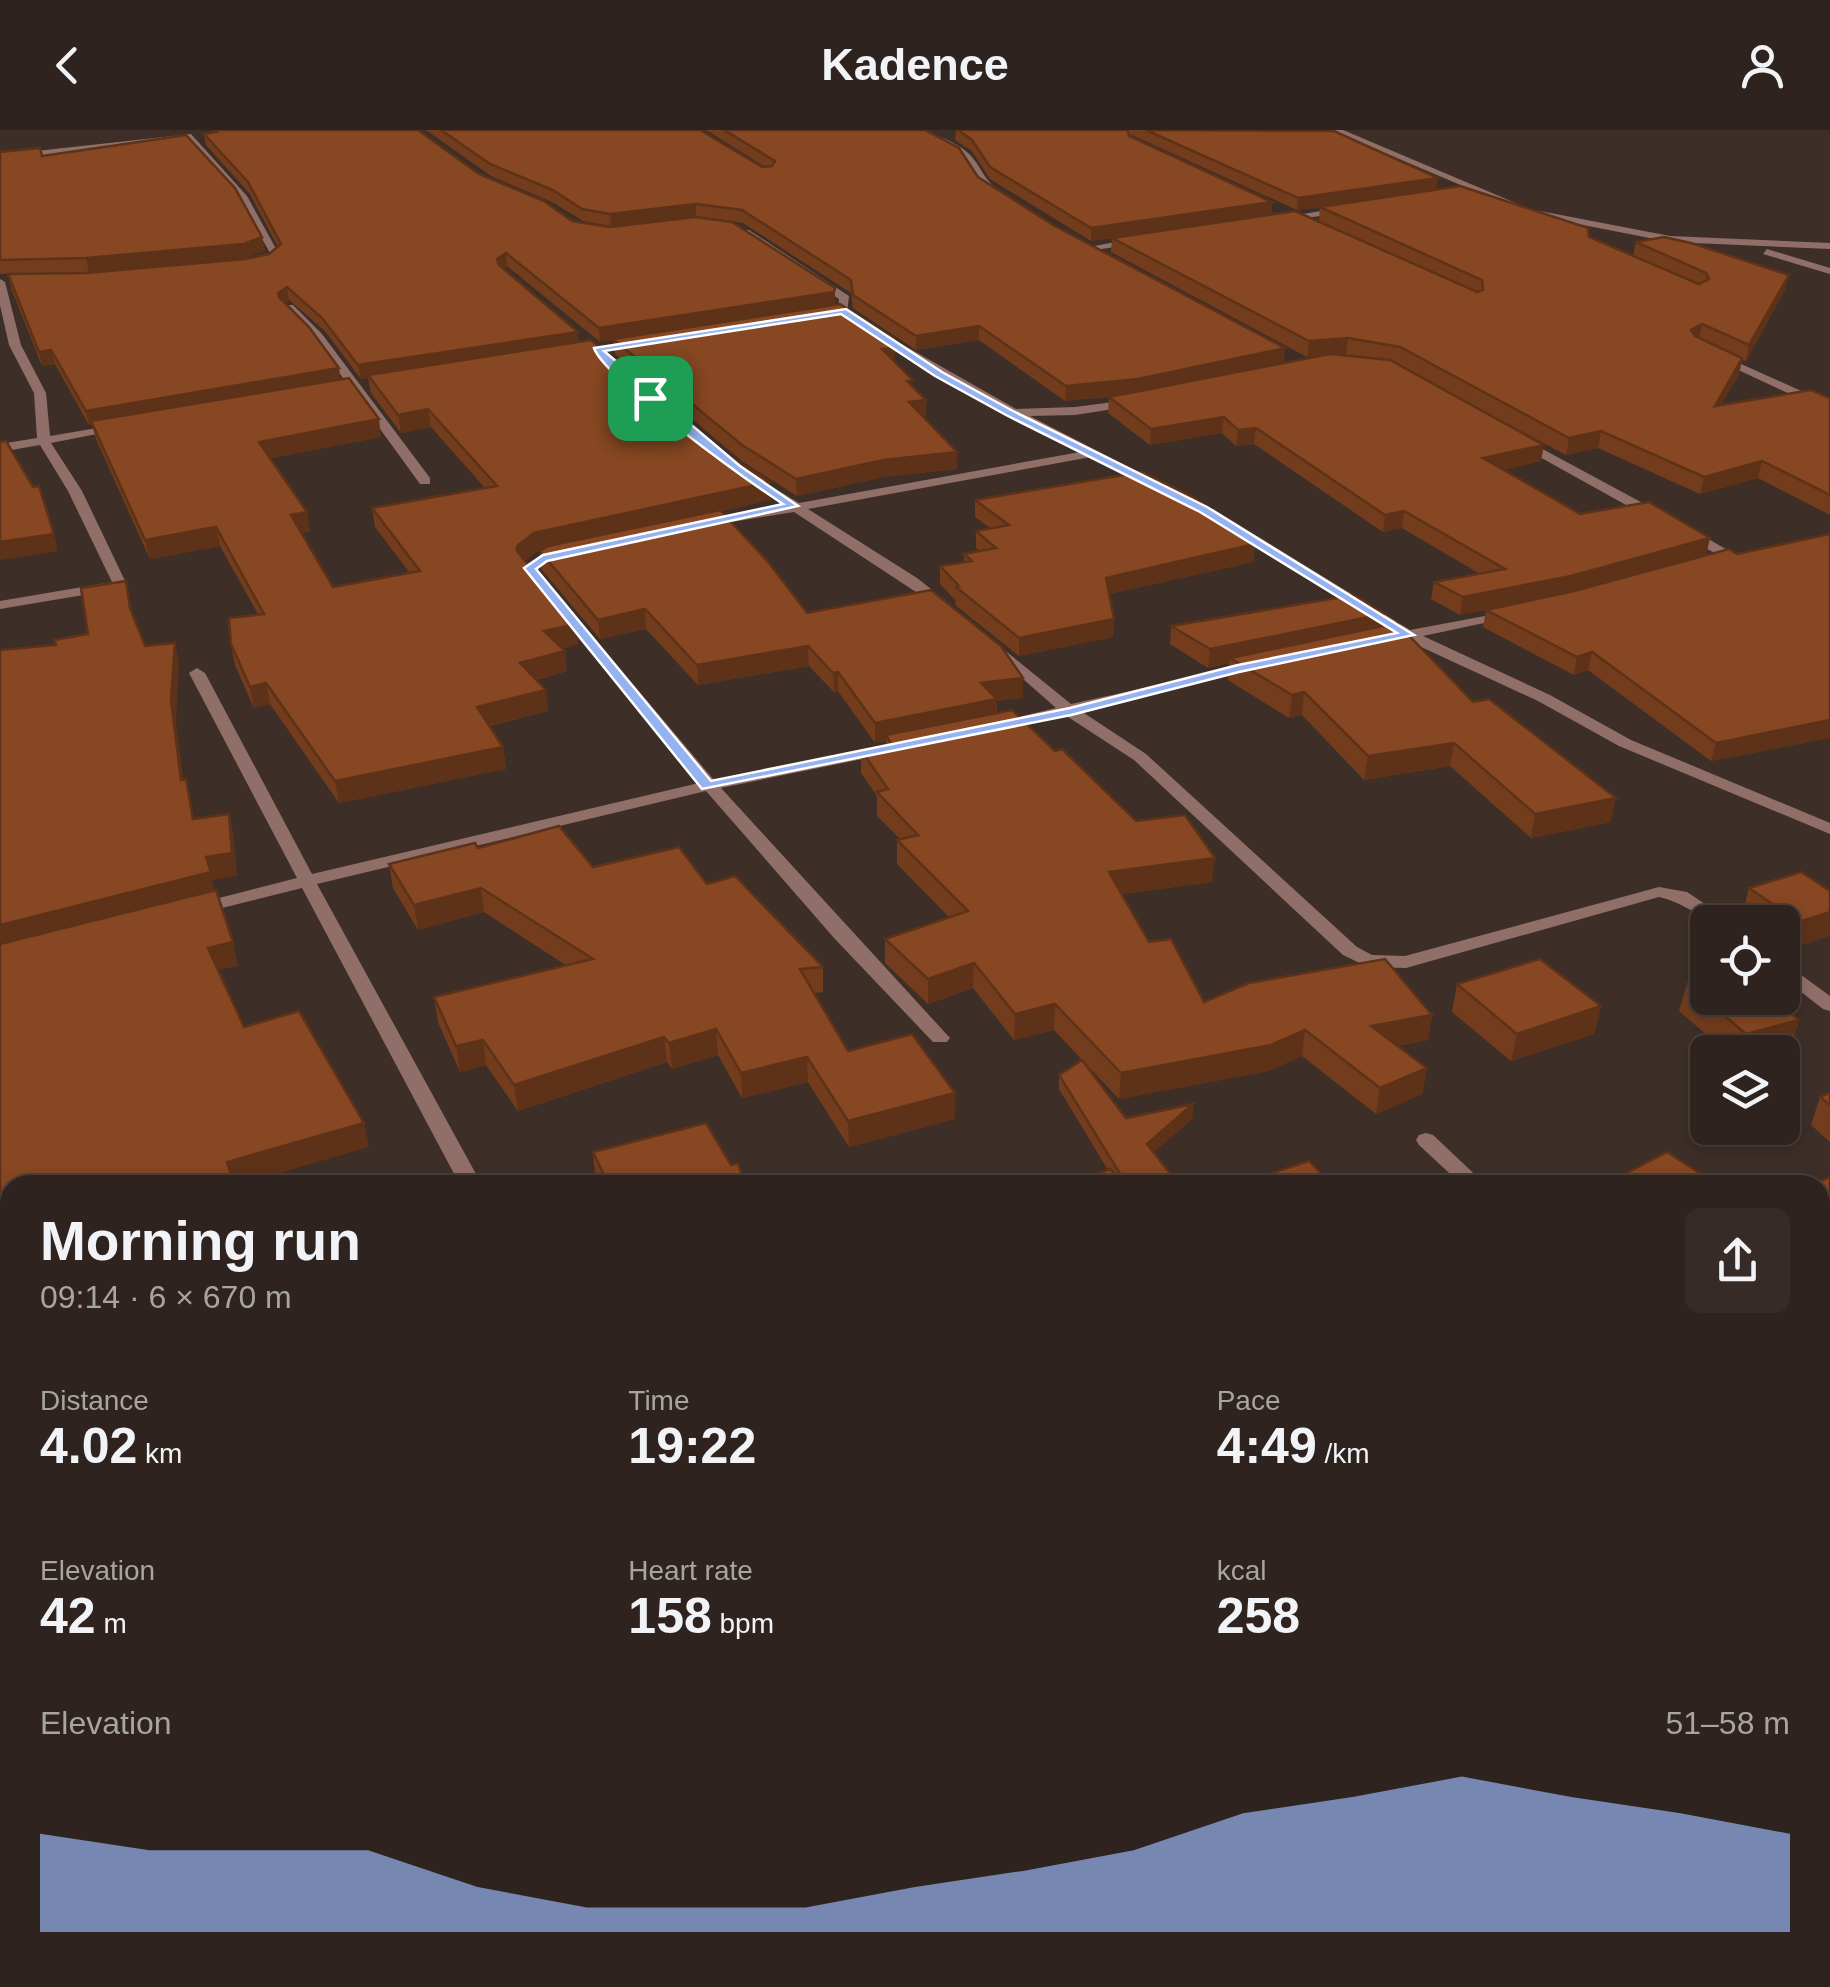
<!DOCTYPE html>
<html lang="en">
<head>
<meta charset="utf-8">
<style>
	:root { --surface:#2e231e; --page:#362b27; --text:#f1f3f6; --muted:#a7a4a4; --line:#49403c; --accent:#95b2f1 }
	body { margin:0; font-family:Helvetica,sans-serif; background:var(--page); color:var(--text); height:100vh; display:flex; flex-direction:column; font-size:38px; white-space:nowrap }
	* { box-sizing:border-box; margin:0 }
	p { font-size:32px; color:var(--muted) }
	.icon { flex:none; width:55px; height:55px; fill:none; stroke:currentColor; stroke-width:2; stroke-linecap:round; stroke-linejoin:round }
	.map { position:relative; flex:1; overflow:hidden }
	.side { position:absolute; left:0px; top:1045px; width:1830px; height:812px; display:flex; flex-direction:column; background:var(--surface); border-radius:30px 30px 0 0; box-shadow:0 5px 15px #0003,0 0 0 2px var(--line) }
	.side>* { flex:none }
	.buttons { position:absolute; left:1690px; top:775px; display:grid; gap:20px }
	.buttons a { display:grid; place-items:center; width:110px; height:110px; border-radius:15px; background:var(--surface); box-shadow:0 5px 15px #0003,0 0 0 2px var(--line); font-size:50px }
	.pin { position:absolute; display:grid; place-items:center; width:85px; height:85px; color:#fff; margin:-42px; border-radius:20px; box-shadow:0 5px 15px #0006 }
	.round { display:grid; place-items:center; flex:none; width:105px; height:105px; border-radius:15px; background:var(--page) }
	.head { display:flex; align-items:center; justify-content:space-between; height:170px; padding:0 40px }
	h1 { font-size:55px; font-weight:600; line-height:75px }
	.metrics { display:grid; grid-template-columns:repeat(3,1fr); gap:15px; height:170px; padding:10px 40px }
	.metrics div { display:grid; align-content:center }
	.metrics b { font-size:50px; font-weight:600 }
	.metrics small { font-size:28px; font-weight:400 }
	.metrics p { font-size:28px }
	.chart { height:280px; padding:20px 40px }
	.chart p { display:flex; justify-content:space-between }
	.chart svg { width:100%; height:180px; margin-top:10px; fill:var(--accent); opacity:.7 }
	header { display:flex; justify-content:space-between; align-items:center; height:130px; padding:0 40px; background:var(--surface); font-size:45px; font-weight:600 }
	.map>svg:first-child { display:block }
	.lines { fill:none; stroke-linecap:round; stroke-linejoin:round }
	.minor { fill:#916f69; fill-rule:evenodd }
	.wall { fill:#733d1d; fill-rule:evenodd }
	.shaded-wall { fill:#5e3218 }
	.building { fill:#864722; stroke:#5e3218; stroke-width:2.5 }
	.route { fill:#95b2f1; stroke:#fff; stroke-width:2.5; fill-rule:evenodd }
</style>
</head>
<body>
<header><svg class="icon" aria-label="back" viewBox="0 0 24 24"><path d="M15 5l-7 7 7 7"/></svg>Kadence<svg class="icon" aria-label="person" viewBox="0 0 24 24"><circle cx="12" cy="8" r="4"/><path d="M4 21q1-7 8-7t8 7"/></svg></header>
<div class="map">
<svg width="1830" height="1857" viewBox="0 0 1830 1857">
	<rect width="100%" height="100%" fill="#3d2f28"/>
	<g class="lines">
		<g class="minor">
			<path d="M912,0C928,0 960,13 971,26C984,41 983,50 1002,62V66C977,64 978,43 963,28C951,15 926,10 912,0Z"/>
			<polygon points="1331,0 1343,0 1518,74 1510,76"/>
			<polygon points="191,4 247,66 280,126 263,135 255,135 255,131 270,123 240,69 185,8 0,31 0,25"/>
			<polygon points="1344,77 1347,82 1279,92 1274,89"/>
			<polygon points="1540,81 1670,106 1830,113 1830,119 1670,112 1537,86"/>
			<polygon points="741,100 749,100 849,166 847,183 838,181 839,169 741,104"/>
			<polygon points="1136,108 1140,113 1089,121 1084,118"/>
			<polygon points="1767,119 1830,138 1830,144 1763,124"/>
			<polygon points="0,149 5,152 21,215 46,263 50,306 121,294 127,298 51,313 82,361 127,455 125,458 0,479 0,471 112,452 68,361 40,315 0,322 0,314 37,308 34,263 9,215 0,175"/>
			<polygon points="285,175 293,175 322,204 430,348 430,354 420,354 314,208 285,179"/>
			<path d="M870,196L1016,279L1075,277L1137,269V275L1133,276L1075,285L1030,286L1163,355L1151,358L1091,327L808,379L917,448L950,474V480L945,481L794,382L700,397V391L785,375L744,350L743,347L749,343L799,373L1080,322C1007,284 935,245 866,201V197Z"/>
			<polygon points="639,210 643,211 643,215 574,226 568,223"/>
			<polygon points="1719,224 1830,274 1830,283 1715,229 1713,227"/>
			<polygon points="1522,308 1663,384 1665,387 1653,390 1518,315 1516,312"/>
			<polygon points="1203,379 1213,379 1410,500 1517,480 1517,486 1423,506 1550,565 1631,610 1830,693 1830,704 1619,616 1538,571 1406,510 1398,509 1397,504 1203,385"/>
			<polygon points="1679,398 1689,398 1738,426 1726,429 1679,404"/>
			<polygon points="561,474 566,475 714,650 893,616 895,619 887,624 721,658 950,908 947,912 933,912 834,808 706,661 317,754 482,1055 460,1055 302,758 194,785 185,780 188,776 297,748 189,543 197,538 205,543 312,744 699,653 556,481 556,475"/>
			<path d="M992,510L1071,574L1257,533V539L1081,581L1146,624L1357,817L1372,825L1405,826L1659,757L1687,762L1732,792C1704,794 1687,773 1659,767L1406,838L1368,837L1343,825L1134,630L1065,585L993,599V593L1056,578L987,517V511Z"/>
			<polygon points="1782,831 1830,866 1830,881 1823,879 1782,847"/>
			<polygon points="1426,1003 1433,1005 1486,1055 1462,1055 1419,1015 1416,1010 1419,1005"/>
			<polygon points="1820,1364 1830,1368 1830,1393 1820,1389"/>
			<polygon points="1830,1439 1830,1461 1820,1464 1820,1442"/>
			<polygon points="656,1848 687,1848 692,1857 660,1857"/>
			<polygon points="955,1848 1002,1848 998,1857 950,1857"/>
			<polygon points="1491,1848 1525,1848 1530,1857 1495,1857"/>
		</g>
	</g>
	<g class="wall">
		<path d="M214,0L479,44L572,91L835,175L893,216L895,218V232L913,257L926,270V286H923L957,322V339L884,347L797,366L743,332L615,224L614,210L600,212L507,136L504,139L579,212L771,370L722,381L807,483L1023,548V568L997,571V583L1055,621L1136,691L1212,752L1122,764L1149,812L1204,872L1432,885L1428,910L1397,916L1427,938L1422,964L1376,984L1302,926L1268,941L1119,969L1054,900L1014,910L973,858L928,874L885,833V809L949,787L897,734V710L900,709L877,686V666L861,643V620L886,616V611L875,613L838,561L834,562L809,536L698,555L646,499L600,509L542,440L540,421L536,422L525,431L576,494L578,514L562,518L567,541L536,550L546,560L548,581L489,596L503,617L506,639L339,673L270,574L254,578L235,535L231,514L258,484L220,416L150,429L96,309L92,295H89L55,234L42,236L11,158L8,144L86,143L245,129L269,124L278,117L250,64L206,15L204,4L215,2ZM289,170L325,201L361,249L368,248L371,263L401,303L431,297L485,358L372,378L375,397L410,443L333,457L302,403L310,401L270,328L381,307L285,173Z"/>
		<path d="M426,0H700L762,37H765L706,0H925L978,47L1053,95L1284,232L1228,244L1317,226L1307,227L1111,122L1112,108L1091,111L990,49L972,21L955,10L956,0H1313L1436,60L1589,107L1633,126L1636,112L1785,160L1746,231L1742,230L1739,244L1721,275L1830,268V385L1758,348L1700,364L1598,318L1566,325L1394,233L1541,331L1503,340L1580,384L1710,408L1706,425L1573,462L1830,404V608L1711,631L1588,540L1574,545L1483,497L1486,480L1460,485L1431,469L1434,452L1480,444L1402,398L1383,402L1254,314L1236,316L1222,303L1150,315L1108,283L1109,267L1116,266L1065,271L979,210L916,220L853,178L851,163L743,93L696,86L611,96L583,91L554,73L491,46ZM1132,5L1297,80L1343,74L1320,77L1319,91L1271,84L1272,72L1131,7Z"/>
		<polygon points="0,22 42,26 262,107 265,121 89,142 0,144"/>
		<polygon points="975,370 1255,414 1253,432 1109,464 1114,489 1113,507 1019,526 955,475 956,471 940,454 940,436 964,432 964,424 980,421 976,418 976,401 990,398 975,387"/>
		<polygon points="1171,496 1382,496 1473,572 1611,692 1531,708 1450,636 1364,650 1302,585 1289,588 1228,550 1229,533 1208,538 1170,514"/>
		<polygon points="478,718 593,737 707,754 823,837 823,862 814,863 848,921 955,963 955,989 849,1017 808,952 742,968 718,925 672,939 667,932 518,981 486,935 460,942 438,892 434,867 567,836 484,782 418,800 393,758 389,734"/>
		<polygon points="1749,758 1830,761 1791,819 1782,813 1782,792 1753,792 1742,785"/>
		<polygon points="1457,854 1601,876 1594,904 1511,931 1452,882"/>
		<polygon points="1687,854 1799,890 1791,918 1773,922 1727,922 1679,881"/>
		<polygon points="1059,945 1126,988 1193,974 1192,989 1153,1022 1179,1055 1068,1055 1108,1040 1059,959"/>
		<polygon points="1830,963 1830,1012 1811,995 1820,967"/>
		<polygon points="593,1022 731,1035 745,1055 601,1055 595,1043"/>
		<polygon points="1830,1047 1830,1223 1820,1215 1820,1055"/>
		<polygon points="10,1279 10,1323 0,1305 0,1284"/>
		<polygon points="1830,1470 1830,1566 1820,1555 1820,1474"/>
		<polygon points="763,1848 805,1848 784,1857 767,1857"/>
		<polygon points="1241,1848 1404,1848 1409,1857 1245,1857"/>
		<polygon points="1655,1848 1692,1848 1681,1857 1665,1857"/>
	</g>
	<g class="shaded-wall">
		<polygon points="1438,48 1436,60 1297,80 1298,68"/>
		<polygon points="1272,72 1271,84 1091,111 1091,98"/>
		<polygon points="696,74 696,86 611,96 610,84"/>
		<polygon points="262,107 265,121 246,128 89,142 86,128"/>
		<polygon points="506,123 507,136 498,142 497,129"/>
		<polygon points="1789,145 1785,160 1746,231 1749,215"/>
		<polygon points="287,157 289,170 280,176 278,163"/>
		<polygon points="835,158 835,176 600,212 599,198"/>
		<polygon points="1702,194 1699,210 1691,200"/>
		<polygon points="979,196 979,210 916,220 916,206"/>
		<polygon points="578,202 579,216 361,249 358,235"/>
		<polygon points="893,208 893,218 895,218 895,233 882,219 887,209"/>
		<polygon points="1348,208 1346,224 1307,227 1309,211"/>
		<polygon points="1285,218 1284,232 1137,263 1065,271 1066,256"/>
		<polygon points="51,220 55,234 42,236 39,222"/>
		<polygon points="1742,228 1739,244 1711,293 1715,276"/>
		<polygon points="339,238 341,252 89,295 86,281"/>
		<polygon points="926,270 926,286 909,288 909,272"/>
		<polygon points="428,279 431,297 401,303 398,285"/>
		<polygon points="1224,287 1222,303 1150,315 1151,299"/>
		<polygon points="379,289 381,307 262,330 259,312"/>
		<polygon points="1256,298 1254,314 1236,316 1238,300"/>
		<polygon points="1601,301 1598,318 1566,325 1569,308"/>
		<polygon points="1544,315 1541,331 1481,345 1483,328"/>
		<polygon points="957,322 957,339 884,347 797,366 796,349 884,330"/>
		<polygon points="1762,331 1758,348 1700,364 1704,347"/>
		<polygon points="770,352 771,370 536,422 520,435 517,416 534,403"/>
		<polygon points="1404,381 1402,398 1383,402 1385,385"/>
		<polygon points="307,382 310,401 295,404 291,385"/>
		<polygon points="216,397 220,416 150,429 145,410"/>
		<polygon points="54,404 58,421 0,430 0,412"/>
		<polygon points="1710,408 1706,425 1567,463 1460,485 1463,467"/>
		<polygon points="1255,414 1253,432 1105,465 1106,448"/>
		<polygon points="645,479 646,499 600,509 598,490"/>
		<polygon points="1384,484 1382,502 1230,528 1229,533 1208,538 1210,519"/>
		<polygon points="1114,489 1113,507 1019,526 1019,508"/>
		<polygon points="576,494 578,514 546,521 544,501"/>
		<polygon points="175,513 179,534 176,592 186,672 181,650 171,571"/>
		<polygon points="808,516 809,536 698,555 697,535"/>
		<polygon points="565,521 567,541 522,553 520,533"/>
		<polygon points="1592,522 1588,540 1574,545 1577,527"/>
		<polygon points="838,542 838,561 834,562 833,543"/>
		<polygon points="1023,548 1023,568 997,571 996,589 886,605 886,611 875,613 875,593 981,553"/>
		<polygon points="266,553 270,574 254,578 250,557"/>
		<polygon points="546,560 548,581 479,598 477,577"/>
		<polygon points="1304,562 1302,585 1289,588 1292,565"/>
		<polygon points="1830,590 1830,608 1711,631 1716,613"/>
		<polygon points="1454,613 1450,636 1364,650 1368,626"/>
		<polygon points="503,617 506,639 339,673 335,651"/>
		<polygon points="1616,668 1611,692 1531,708 1535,684"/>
		<polygon points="229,684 234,707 237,746 212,750 216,765 0,820 0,795 206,727"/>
		<polygon points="1215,728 1212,752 1107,766 1109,742"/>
		<polygon points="481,758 484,782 418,800 414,775"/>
		<polygon points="1830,782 1830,806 1791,819 1799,792"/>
		<polygon points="233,812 238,836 213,841 208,818"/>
		<polygon points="974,833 973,858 928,874 928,849"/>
		<polygon points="1055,874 1054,900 1014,910 1015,884"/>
		<polygon points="1601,876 1594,904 1511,931 1517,904"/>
		<polygon points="1432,885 1428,910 1367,922 1371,896"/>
		<polygon points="1799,890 1791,918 1773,922 1740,922 1746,904"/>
		<polygon points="716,899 718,925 672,939 669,913"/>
		<polygon points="1305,900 1302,926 1268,941 1119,969 1121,943"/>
		<polygon points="664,907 667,932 518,981 514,955"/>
		<polygon points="483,910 486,935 460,942 456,916"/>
		<polygon points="807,927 808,952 742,968 741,943"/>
		<polygon points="1427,938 1422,964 1376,984 1380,958"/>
		<polygon points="955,963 955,989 849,1017 848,991"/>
		<polygon points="1193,974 1192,989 1146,1029 1147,1014"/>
		<polygon points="364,993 369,1017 239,1055 232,1055 227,1032"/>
		<polygon points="10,1176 10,1204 0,1208 0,1179"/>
		<polygon points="1830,1815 1830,1834 1820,1837 1820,1819"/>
		<polygon points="272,1848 357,1848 335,1857 271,1857 269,1849"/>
		<polygon points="769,1848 805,1848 784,1857 770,1857"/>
		<polygon points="1679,1848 1692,1848 1681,1857 1675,1857"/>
	</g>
	<g class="building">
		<polygon points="215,0 418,0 479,44 544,71 572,91 610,97 695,87 732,92 835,158 834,162 599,198 506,123 497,129 499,135 578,202 358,235 322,188 287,157 278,163 279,167 309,197 339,238 86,281 51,220 39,222 8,144 86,143 245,129 269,124 281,114 248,52 204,4 217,2"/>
		<polygon points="441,0 700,0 762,37 772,36 775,31 724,0 925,0 959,18 978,47 1053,95 1285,218 1138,249 1066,256 979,196 916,206 853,165 851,150 742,80 696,74 610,84 582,79 553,60 490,34"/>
		<polygon points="958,0 1128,0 1129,6 1272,72 1091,98 990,37 972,10"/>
		<polygon points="1146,0 1334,1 1438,48 1298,68"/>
		<polygon points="186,5 235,58 262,107 244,114 86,128 0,130 0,22 40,18 42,26"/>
		<polygon points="1460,56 1588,98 1589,107 1699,154 1709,149 1706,143 1636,112 1664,107 1691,113 1789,145 1749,215 1702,194 1691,200 1695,206 1742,228 1715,276 1811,260 1830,268 1830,365 1762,331 1704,347 1601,301 1569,308 1400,217 1348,208 1309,211 1112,108 1295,81 1477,162 1483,160 1482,150 1320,77"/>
		<polygon points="840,174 893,208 887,209 895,218 882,219 913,250 907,251 926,270 909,272 957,322 884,330 796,349 742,315 613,209"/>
		<polygon points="591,210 728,326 770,352 534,403 517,416 517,421 576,494 544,501 565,521 520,533 546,560 477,577 503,617 335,651 266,553 250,557 231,514 229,488 264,484 216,397 145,410 91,291 349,248 379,289 259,312 307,382 291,385 333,457 420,441 372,378 497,356 428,279 398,285 368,245"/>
		<polygon points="1330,224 1390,230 1544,315 1483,328 1580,384 1649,372 1710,408 1571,446 1463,467 1434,452 1505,439 1404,381 1385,385 1256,298 1238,300 1224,287 1151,299 1109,267"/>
		<polygon points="6,311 33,357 39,356 54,404 0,412 0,312"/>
		<polygon points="1141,342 1195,368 1255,414 1106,448 1114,489 1019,508 956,457 959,456 940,436 972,431 964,424 996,418 976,401 1009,395 975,370"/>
		<polygon points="720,380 769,433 807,483 931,460 1001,516 1023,548 981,553 997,569 875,593 838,542 833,543 808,516 697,535 645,479 598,490 540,421 548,416"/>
		<polygon points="1830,404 1830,590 1716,613 1592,522 1577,527 1486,480 1574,461 1729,419 1737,424"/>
		<polygon points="126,451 130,478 145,516 175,513 171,571 181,650 186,649 193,689 229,684 232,723 206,727 211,742 0,795 0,520 56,515 54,510 88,504 81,458"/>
		<polygon points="1354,465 1384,484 1210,519 1171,496"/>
		<polygon points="1397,493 1473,572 1489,569 1616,668 1535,684 1454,613 1368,626 1304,562 1292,565 1230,528"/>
		<polygon points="1012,580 1055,621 1062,619 1136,691 1185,685 1215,728 1109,742 1149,812 1171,809 1204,872 1249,853 1385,829 1432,885 1371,896 1427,938 1380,958 1305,900 1271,915 1121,943 1055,874 1015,884 974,833 928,849 885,809 968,781 897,710 918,705 877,662 888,659 861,620 892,615 886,605"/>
		<polygon points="559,696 593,737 679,717 707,754 735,746 823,837 800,839 848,921 912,904 955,963 848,991 807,927 741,943 716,899 669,913 664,907 514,955 483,910 456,916 434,867 593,829 481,758 414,775 389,734 475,713 478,718"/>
		<polygon points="1801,742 1830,761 1830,782 1799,792 1749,758"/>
		<polygon points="216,760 233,812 208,818 244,897 299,881 364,993 227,1032 235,1055 10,1055 10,1176 0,1179 0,814"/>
		<polygon points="1540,829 1601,876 1517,904 1457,854"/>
		<polygon points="1708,848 1708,868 1772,868 1799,890 1746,904 1687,854"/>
		<polygon points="1082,930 1126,988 1193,974 1147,1014 1179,1055 1127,1055 1059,945"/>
		<polygon points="1830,963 1830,975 1820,967"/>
		<polygon points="706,993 731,1035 738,1033 745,1055 609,1055 593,1022"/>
		<polygon points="1667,1022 1718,1055 1604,1055"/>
		<polygon points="1309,1031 1332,1055 1263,1055 1256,1048"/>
		<polygon points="1110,1039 1126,1055 1068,1055"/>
		<polygon points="1830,1047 1830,1185 1820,1176 1820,1055 1810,1055"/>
		<polygon points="10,1279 10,1319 0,1300 0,1284"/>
		<polygon points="1830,1470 1830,1506 1820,1496 1820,1474"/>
		<polygon points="1830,1692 1830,1815 1820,1819 1820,1696"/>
		<polygon points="77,1848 272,1848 269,1849 271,1857 80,1857"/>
		<polygon points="363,1848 553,1848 556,1857 365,1857"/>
		<polygon points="1260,1848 1404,1848 1409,1857 1264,1857"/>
	</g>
	<path class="route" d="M846,179L942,242L1013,281L1207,377L1414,505L1239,542L1071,585L702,659L524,438L543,425L783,374C748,351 605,249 594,218ZM841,184L935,246L1006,285L1200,382L1397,503L1238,535L1070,578L711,651L536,439L547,431L798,376L740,336L604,221Z"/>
</svg>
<div class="buttons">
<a><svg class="icon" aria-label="locate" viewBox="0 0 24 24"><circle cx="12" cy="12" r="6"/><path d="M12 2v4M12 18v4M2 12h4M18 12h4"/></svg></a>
<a><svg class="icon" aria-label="layers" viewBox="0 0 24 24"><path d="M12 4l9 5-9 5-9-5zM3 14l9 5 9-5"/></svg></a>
</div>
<div class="pin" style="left:650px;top:268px;background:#1e9e55"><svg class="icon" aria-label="arrive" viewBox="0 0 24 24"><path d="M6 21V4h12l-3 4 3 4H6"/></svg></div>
<section class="side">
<div class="head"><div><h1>Morning run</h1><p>09:14 · 6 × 670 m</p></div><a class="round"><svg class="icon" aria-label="share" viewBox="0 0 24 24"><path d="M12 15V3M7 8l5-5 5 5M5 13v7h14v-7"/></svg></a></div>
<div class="metrics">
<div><p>Distance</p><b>4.02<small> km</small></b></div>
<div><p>Time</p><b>19:22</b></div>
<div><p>Pace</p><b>4:49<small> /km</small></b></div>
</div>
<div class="metrics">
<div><p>Elevation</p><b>42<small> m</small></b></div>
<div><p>Heart rate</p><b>158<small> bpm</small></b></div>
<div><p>kcal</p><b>258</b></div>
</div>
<div class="chart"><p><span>Elevation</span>51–58 m</p>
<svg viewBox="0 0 160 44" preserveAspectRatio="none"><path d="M0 44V20L10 24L20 24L30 24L40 33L50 38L60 38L70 38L80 33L90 29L100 24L110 15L120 11L130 6L140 11L150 15L160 20V44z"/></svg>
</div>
</section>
</div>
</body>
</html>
